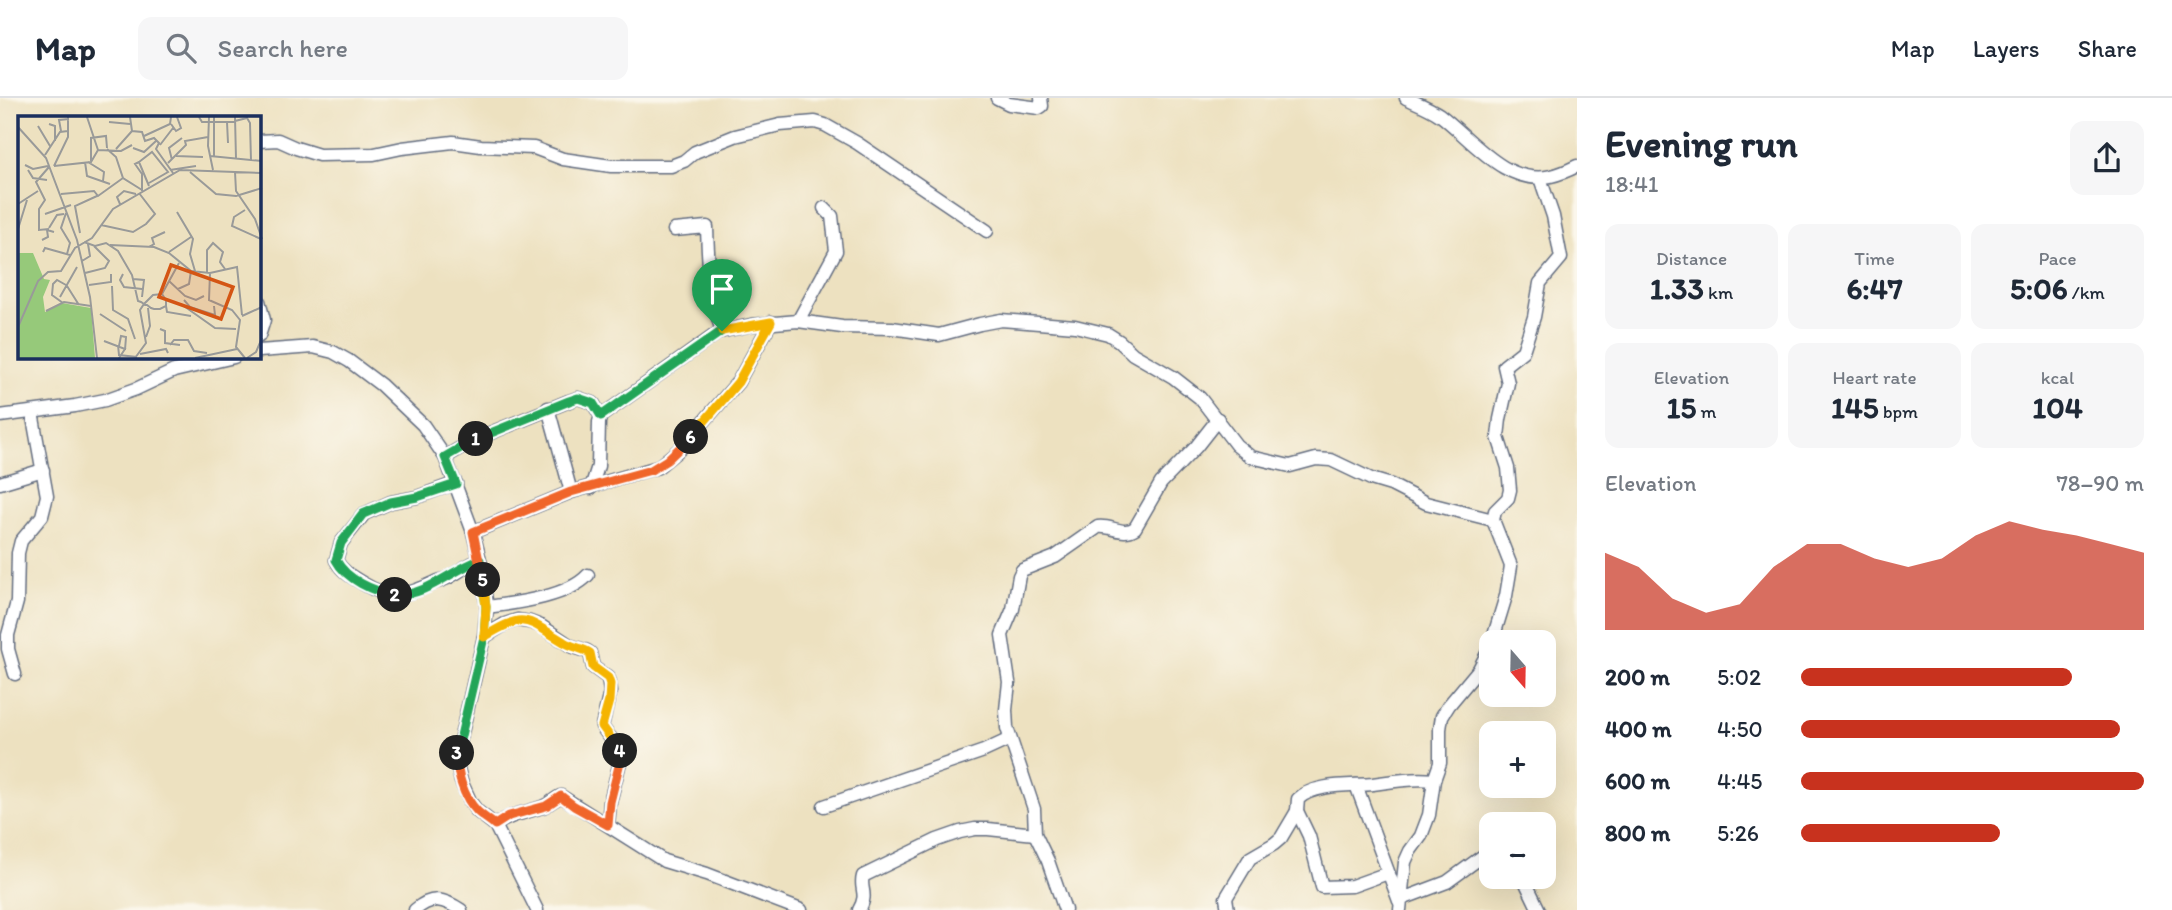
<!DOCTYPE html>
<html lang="en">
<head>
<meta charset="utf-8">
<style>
	:root { --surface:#fff; --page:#f6f6f7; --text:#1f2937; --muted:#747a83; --line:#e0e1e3; --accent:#c8321e }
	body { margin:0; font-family:Itim,sans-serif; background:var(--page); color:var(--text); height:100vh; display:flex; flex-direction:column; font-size:26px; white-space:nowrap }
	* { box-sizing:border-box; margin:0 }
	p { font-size:23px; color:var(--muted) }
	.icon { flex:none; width:38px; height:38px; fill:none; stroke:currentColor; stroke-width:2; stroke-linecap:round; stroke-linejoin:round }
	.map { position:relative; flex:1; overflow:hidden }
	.side { display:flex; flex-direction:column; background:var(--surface); width:595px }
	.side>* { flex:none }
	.needle { width:46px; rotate:160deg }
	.tools { position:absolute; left:1479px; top:532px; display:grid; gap:14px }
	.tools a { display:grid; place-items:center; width:77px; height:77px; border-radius:14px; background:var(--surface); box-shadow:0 7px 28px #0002; font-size:35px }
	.pin { position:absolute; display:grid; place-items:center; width:60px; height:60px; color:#fff; margin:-72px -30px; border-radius:50% 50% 50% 0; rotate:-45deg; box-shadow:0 0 7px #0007 }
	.pin .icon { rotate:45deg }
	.km { position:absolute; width:35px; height:35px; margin:-18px; border-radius:50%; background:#222; color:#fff; font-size:19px; line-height:35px; text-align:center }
	.round { display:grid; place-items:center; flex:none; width:74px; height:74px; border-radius:14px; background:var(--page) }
	.headline { display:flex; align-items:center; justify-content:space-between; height:119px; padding:0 28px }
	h1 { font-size:38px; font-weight:700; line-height:52px }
	.metrics { display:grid; grid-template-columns:repeat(3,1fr); gap:10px; height:119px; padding:7px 28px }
	.metrics div { display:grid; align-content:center; border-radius:14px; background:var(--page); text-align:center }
	.metrics b { font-size:30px; font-weight:700 }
	.metrics small { font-size:19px; font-weight:400 }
	.metrics p { font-size:19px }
	.chart { height:196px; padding:14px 28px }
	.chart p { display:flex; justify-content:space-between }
	.chart svg { width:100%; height:126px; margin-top:7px; fill:var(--accent); opacity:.7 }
	ul { padding:0 28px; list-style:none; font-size:23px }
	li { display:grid; grid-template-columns:112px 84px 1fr; align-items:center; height:52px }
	li i { height:18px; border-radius:9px; background:var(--accent) }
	header { display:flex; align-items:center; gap:42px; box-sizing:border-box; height:98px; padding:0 35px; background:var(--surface); border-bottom:2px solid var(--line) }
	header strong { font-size:33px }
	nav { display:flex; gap:38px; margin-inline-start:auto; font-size:24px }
	.search { width:490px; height:63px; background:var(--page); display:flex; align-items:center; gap:18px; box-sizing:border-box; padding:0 24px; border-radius:14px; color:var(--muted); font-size:26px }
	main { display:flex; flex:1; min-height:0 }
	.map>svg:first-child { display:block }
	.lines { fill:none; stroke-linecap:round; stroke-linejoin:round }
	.minor-casing { stroke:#646d80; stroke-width:15 }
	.minor { stroke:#fff; stroke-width:12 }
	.split-1-casing { stroke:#fff; stroke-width:14 }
	.split-2-casing { stroke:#fff; stroke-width:14 }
	.split-3-casing { stroke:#fff; stroke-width:14 }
	.split-4-casing { stroke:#fff; stroke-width:14 }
	.split-5-casing { stroke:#fff; stroke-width:14 }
	.split-6-casing { stroke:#fff; stroke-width:14 }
	.split-7-casing { stroke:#fff; stroke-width:14 }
	.split-1 { stroke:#22a559; stroke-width:9 }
	.split-2 { stroke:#22a559; stroke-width:9 }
	.split-3 { stroke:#22a559; stroke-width:9 }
	.split-4 { stroke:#f0652b; stroke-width:9 }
	.split-5 { stroke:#f5b400; stroke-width:9 }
	.split-6 { stroke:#f0652b; stroke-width:9 }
	.split-7 { stroke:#f5b400; stroke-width:9 }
	.inset-road { fill:none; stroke:#999a99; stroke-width:2 }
	.view { fill:#d45514; fill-opacity:0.15; stroke:#d45514; stroke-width:3.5 }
	.inset-edge { fill:none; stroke:#1b2f5e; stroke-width:3.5 }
</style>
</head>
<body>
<header>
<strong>Map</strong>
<div class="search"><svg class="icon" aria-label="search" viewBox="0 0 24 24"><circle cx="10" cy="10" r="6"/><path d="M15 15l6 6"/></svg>Search here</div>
<nav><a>Map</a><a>Layers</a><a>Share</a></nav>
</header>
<main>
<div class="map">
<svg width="1577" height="812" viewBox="0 0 1577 812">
	<rect width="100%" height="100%" fill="#fbf7ec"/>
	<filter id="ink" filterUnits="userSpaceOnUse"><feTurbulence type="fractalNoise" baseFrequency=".0143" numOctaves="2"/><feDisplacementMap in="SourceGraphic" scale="14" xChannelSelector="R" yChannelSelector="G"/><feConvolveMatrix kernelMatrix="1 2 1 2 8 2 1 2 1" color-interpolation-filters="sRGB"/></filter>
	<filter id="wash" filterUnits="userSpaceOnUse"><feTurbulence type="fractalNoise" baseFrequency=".00686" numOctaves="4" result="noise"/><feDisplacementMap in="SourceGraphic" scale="28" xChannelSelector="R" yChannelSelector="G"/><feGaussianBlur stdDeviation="1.57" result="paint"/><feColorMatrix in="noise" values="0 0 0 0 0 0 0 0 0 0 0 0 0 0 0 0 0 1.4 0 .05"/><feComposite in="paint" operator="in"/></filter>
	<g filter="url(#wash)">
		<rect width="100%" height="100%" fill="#ede1c0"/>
	</g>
	<g filter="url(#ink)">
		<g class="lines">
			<g class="minor-casing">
				<g id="minor">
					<polyline points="997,0 1009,6 1039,10 1042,8 1041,0"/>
					<path d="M1406,0C1417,5 1430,10 1440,17C1471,40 1506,89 1551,78C1560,76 1569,72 1577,68"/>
					<polyline points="259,43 278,42 296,50 319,57 374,56 402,50 453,44 481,48 534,50 563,61 611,68 671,68 684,63 695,54 735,38 780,27 815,24 825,27 857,45 987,133"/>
					<path d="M674,132L707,129C708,165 710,199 722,233"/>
					<polyline points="259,203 264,222 259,238"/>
					<polyline points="798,223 836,153 832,118 824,110"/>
					<polyline points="259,253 313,249 333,254 349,263 381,287 423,327 445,359 473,434 480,462 487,509 484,539 460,643 457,666 461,683 471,705 477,713 495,727 537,812"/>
					<polyline points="548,310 571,394"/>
					<polyline points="0,318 75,308 105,302 136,291 174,273 234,259"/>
					<polyline points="445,359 478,340 569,303 578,300 593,305 601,318"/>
					<polyline points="0,385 43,372"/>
					<path d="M456,385L417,399L391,404L364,416L341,445L336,462C342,474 352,479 364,486C392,503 408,497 436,484C441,482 447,481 451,478C462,472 468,466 480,462"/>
					<polyline points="591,390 598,368 599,324 601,318 719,234 751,227 798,223 842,229 892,230 939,237 980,226 1001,222 1075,228 1108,236 1119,243 1133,256 1173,279 1200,300 1236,347 1251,359 1290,368 1316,361 1331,362 1371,381 1391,387 1426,405 1493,422"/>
					<polyline points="473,434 571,394 658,369 681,350 738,284 771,224"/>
					<path d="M487,509C516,505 568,499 588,477"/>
					<path d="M484,539L505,526L517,522L530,524L541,528L571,548L587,553L590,555L593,569L608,580L610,594L602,628C608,640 619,645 621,660L610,704L608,727"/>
					<polyline points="1492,544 1506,498 1511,468 1493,422 1495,413 1508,400 1510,392 1508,370 1498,339 1500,321 1508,285 1504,268 1523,253 1534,219 1540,185 1561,160 1553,118 1540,80"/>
					<polyline points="15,576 8,551 8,537 17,504 18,455 21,443 42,418 47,398 32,314"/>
					<polyline points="1356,687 1399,803"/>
					<polyline points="824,708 984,653 1010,641"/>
					<path d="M495,727C514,715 522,716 542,709C549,707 554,701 561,698L664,763L707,776L801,812"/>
					<path d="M1388,775L1352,788L1322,789L1309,738L1297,713L1298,701C1314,685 1351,688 1373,686C1394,683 1413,680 1434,682"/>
					<polyline points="1523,779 1539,812"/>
					<polyline points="1402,801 1447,784 1491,752"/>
					<path d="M415,812C432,797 444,801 461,812"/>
					<path d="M859,812C869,795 859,791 863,778L937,742L960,734L975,731H988L1035,736"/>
					<path d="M1065,812L1048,763L1035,736L1034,711L1007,630L1006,612L1009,584L1002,537L1013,511L1019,478L1022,472L1055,459L1098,429C1111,427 1123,438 1135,430L1161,385L1196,349L1218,321"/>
					<polyline points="1228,812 1226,800 1250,760 1274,746 1281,740 1297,713"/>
					<polyline points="1400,812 1405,764 1410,753 1421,738 1429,717 1434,682 1440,665 1440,631 1442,618 1449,607 1479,571 1491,548"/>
				</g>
			</g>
			<use href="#minor" class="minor"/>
		</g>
	</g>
	<g class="lines" filter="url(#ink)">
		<g class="split-1-casing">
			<polyline id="split-1" points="476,341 569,303 578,300 593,305 601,318 722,233"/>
		</g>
		<g class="split-2-casing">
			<path id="split-2" d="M395,497C373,494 346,481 336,462L341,445L363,416L391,404L417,399L456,386L445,359L476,341"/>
		</g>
		<g class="split-3-casing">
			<path id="split-3" d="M395,497C427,498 451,472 480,462L486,509L484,539L457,655"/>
		</g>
		<g class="split-4-casing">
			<path id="split-4" d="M457,655C456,673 463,699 477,713C482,718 489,722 495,727L509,718L546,708L561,698L574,708L608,727L610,704L621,660L620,653"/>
		</g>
		<g class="split-5-casing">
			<path id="split-5" d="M483,482L486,509L484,539C526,513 525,521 564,544C572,549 582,550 590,555L593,569L608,580L610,586L609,603L602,628L620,653"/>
		</g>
		<g class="split-6-casing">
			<polyline id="split-6" points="483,482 473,434 571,394 651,372 667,362 691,339"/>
		</g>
		<g class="split-7-casing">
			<polyline id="split-7" points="691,339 738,284 771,224 722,233"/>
		</g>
		<use href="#split-1" class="split-1"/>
		<use href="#split-2" class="split-2"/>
		<use href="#split-3" class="split-3"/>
		<use href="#split-4" class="split-4"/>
		<use href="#split-5" class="split-5"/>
		<use href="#split-6" class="split-6"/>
		<use href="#split-7" class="split-7"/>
	</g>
	<g transform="translate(18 18)">
		<rect width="243" height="243" fill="#ede1c0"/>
		<path d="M0,137H15L26,163L32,164L25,181L27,196L44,187L73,192L77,242H0Z" fill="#96c97a"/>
		<path class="inset-road" d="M69,1L80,34M112,1L114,15L124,16L127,25L136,22L141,27L138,33L155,57M181,1L184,6H217M191,1L190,30L195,54M196,1V40M217,1L218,43M217,5L229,2L232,7L233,45M91,6L112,8M209,6L210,27M31,8L37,10V25M153,8L158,15L163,12L159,1M20,10L32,30M0,11L28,42L59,124L72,181L79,242M43,15L41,4L51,3M126,20L152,8L153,1M142,29L155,12M115,32L126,36L138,25M89,33L98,41L105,62L124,74M98,33L114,15M27,39L42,16L50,15M158,40L185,41M192,40L244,45M154,44L151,32L164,22M73,45V22L88,20L89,32M67,46L69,60L92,68M70,46L86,56L85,65M121,46L117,48L124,58V75M150,47L168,29L167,25L190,21M7,49L15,53L30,50M36,50L73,46L80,34L103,35L114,29M36,50L50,21V1M31,51L18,66L27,84L21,93V114L31,113M10,54L15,62L29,64M152,54L178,50M172,56L198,78L218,80L244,72M217,56L218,75L237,103L244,123M131,67L150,56L134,36L121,46L131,70M43,78L76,75L80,80L105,62M0,88L20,75M102,88L99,81L106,75L118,78M227,94L216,101L214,110L243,123M159,96L175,123L172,138L177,155M48,97L43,112L52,127L49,138M27,98L53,89M83,109L115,116L128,108L137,98L121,77M31,112L39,99L46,98M0,113L9,84M62,117L57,90L79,80M24,124L30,121L29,114L36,116M66,126L77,130L88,127L100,135L114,159L120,185L123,186L126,188L127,189H129L133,192L136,193H142L148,190V184L144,178L135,179L126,188L122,194L128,227L117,242M92,129L136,131L151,137L173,155L171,168L160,173M131,131L136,128L134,122L147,116M25,136L27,132L52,139M151,136L173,121M64,145L72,140L70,128M173,155L192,157L219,151L224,199M67,157L87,152L91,145L76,130M189,157V134L195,127L205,136L202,146L207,153M192,157L191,184L214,194L222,204L218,231L227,242M105,158L102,164L106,171L124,173M115,163L126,164L124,181M151,165L167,180L178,184L186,180M71,169L93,166V158M49,170L61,189M94,170L95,194L110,203L117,223M144,178L161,147M42,181L59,151M166,184L172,191L197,199L196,190M45,187L34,179L35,168L39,164L48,169M163,188L197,212L218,213M148,190L149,196L173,200M28,195L46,186L73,190M82,198L108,215M224,200L244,191M0,211L20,165L30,156L43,155L57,132L74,122L95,93L162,54L244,57M142,213L147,215V227L162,229M128,221L132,210L130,192M86,225L107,233L101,242M100,229L101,239L119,241M152,229L156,224H170L176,235L189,237M101,230L103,220L108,221L107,234M122,238L148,233L150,237M177,242L219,233M229,242L238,236L244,222"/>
		<path class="view" d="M153,149L215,171L203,203L141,181Z"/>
		<rect width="243" height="243" class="inset-edge"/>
	</g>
</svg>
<div class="tools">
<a><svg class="needle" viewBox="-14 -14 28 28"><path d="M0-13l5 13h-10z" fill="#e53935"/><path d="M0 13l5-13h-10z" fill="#747a83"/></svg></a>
<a>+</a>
<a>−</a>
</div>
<div class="pin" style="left:722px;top:233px;background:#1e9e55"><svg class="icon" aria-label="arrive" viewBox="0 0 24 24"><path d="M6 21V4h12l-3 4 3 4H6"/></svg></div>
<b class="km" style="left:476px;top:341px">1</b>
<b class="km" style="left:395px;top:497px">2</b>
<b class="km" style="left:457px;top:655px">3</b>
<b class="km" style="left:620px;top:653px">4</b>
<b class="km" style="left:483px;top:482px">5</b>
<b class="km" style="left:691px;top:339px">6</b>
</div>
<section class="side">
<div class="headline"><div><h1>Evening run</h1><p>18:41</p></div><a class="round"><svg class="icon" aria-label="share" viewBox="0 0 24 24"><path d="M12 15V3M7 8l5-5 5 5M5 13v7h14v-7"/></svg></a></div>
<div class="metrics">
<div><p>Distance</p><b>1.33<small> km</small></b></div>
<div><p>Time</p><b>6:47</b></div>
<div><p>Pace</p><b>5:06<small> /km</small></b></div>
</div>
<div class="metrics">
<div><p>Elevation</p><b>15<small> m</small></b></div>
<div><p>Heart rate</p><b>145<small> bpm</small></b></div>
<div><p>kcal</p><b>104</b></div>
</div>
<div class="chart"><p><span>Elevation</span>78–90 m</p>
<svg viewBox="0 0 160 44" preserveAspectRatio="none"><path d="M0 44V17L10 22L20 33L30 38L40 35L50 22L60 14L70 14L80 19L90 22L100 19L110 11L120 6L130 9L140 11L150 14L160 17V44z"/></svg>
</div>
<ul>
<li><b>200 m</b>5:02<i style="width:79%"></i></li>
<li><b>400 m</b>4:50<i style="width:93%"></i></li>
<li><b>600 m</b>4:45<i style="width:100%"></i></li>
<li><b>800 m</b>5:26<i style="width:58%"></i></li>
</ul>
</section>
</main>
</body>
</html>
